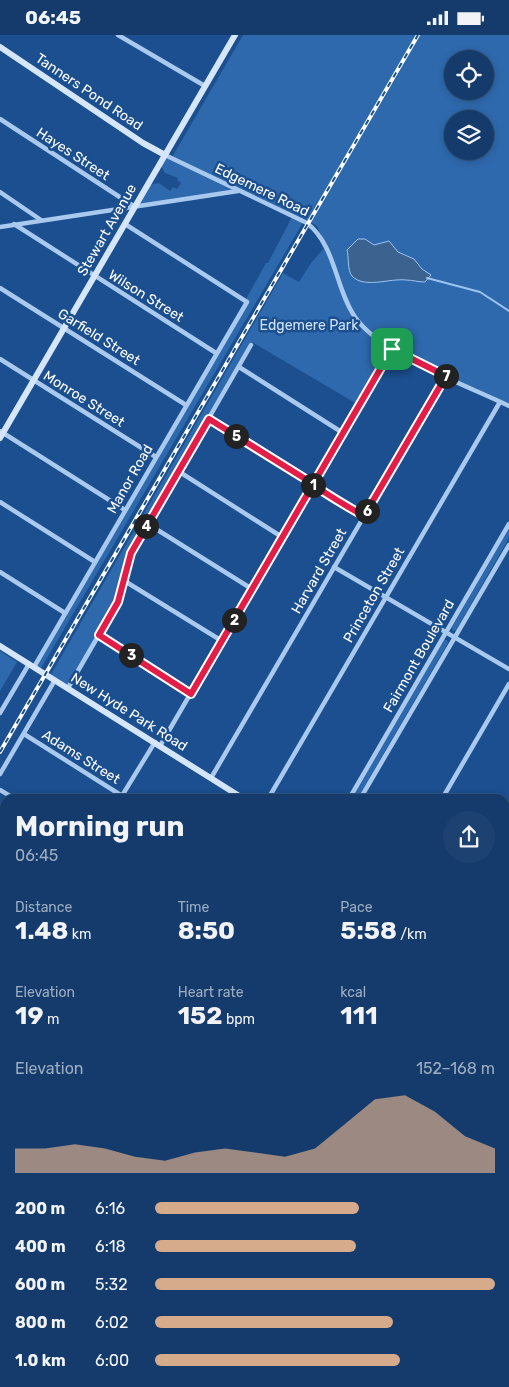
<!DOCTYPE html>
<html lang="en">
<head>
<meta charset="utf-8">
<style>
	:root { --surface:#143b6b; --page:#1d4271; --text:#f1f3f6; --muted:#9dadc1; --line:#33557e; --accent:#d6ab8b }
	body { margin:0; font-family:Rubik,sans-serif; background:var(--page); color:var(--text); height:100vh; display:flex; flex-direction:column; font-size:19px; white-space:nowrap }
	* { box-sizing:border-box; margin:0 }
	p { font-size:16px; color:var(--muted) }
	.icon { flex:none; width:28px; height:28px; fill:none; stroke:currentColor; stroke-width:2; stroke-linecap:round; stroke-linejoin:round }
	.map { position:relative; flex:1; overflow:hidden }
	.side { position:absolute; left:0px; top:759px; width:510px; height:594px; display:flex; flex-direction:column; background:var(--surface); border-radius:15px 15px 0 0; box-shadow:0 2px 8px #0003,0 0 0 1px var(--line) }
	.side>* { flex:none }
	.fabs { position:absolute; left:444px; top:15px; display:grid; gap:10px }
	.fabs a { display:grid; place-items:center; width:50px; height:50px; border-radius:50%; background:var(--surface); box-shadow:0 2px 8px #0003,0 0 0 1px var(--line); font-size:25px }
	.pin { position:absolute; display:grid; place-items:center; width:42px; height:42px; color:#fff; margin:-21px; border-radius:10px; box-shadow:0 2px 8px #0006 }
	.km { position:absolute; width:25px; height:25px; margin:-12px; border-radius:50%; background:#222; color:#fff; font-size:14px; line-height:25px; text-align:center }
	.round { display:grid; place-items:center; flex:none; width:52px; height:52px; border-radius:26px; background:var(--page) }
	.overview { display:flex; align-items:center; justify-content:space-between; height:85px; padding:0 15px }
	h1 { font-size:28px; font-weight:700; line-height:38px }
	.figures { display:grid; grid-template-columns:repeat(3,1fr); gap:8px; height:85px; padding:5px 15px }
	.figures div { display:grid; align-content:center }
	.figures b { font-size:25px; font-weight:700 }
	.figures small { font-size:14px; font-weight:400 }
	.figures p { font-size:14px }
	.chart { height:140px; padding:10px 15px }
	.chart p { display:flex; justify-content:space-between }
	.chart svg { width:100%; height:90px; margin-top:5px; fill:var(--accent); opacity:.7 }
	ul { padding:0 15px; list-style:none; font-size:16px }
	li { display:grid; grid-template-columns:80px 60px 1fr; align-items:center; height:38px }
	li i { height:12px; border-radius:6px; background:var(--accent) }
	.status { display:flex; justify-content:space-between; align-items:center; height:35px; padding:0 25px; background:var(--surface); direction:ltr }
	.status svg { height:14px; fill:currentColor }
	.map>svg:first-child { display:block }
	.green { fill:#2e69ad; fill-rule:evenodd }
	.water { fill:#3c6290; stroke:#9cc4f0 }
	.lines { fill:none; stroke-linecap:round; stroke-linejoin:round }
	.stream { stroke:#9cc4f0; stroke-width:2 }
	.street { stroke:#a9c9ee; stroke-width:4.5 }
	.secondary { stroke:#d6e6fa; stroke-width:6 }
	.rail-casing { stroke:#fff; stroke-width:4 }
	.rail { stroke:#1b4f8f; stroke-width:2; stroke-dasharray:5.5; stroke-linecap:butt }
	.route-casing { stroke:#fff; stroke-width:10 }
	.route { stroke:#e11d48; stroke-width:6 }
	.labels { text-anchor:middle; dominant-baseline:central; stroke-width:5; stroke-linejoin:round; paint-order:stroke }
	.street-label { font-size:14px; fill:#fff; stroke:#1b4f8f }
	.park-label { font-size:14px; fill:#cfe3fa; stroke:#1b4f8f }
</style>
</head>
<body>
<div class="status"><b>06:45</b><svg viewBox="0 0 49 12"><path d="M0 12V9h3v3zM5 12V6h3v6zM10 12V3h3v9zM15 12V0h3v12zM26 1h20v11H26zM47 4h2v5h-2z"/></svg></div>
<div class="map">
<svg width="509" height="1352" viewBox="0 0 509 1352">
	<rect width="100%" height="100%" fill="#1b4f8f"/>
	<g class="green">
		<path d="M243,0H509V369L390,314L357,369L252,307L128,523L119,565L69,652L50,641L283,238L299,247L311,228L326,211L317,191L305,184L40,635L35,631L247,267L245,266L266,228H268L293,180L238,156L138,170L149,150L159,148L170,156L173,152L177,154L181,148L177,145L178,143L165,138L161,131L166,122L171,124ZM452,24H485V56H452ZM452,84H485V116H452Z"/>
		<polygon points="509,494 509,503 456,595 453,596 452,592"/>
		<polygon points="444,605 447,605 448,608 357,764 352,764"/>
		<polygon points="0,616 17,627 0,656"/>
		<polygon points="509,850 509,884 505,890 505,852"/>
		<polygon points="0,907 5,910 5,943 0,951"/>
	</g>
	<path class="water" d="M358,204H365L374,210L389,206L398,217L414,224L422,234L431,240L425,247C418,247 412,245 406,245C390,243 364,254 352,241C347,235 349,221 347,215Z"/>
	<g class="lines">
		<polyline class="stream" points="427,243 480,257 509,276"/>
		<g class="street">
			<polyline points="118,0 205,51"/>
			<polyline points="0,84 135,172"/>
			<path d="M165,120L307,188C336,211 335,253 355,282C380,319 468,351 509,371"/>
			<polyline points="0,157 41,185"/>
			<polyline points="14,189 216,318"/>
			<polyline points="0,192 238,156"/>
			<polyline points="0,253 186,370"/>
			<polyline points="0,324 156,422"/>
			<polyline points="239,332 343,398"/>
			<polyline points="209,384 364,481"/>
			<polyline points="0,396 125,475"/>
			<polyline points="178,436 282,502"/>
			<polyline points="0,467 95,527"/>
			<polyline points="148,489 252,554"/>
			<polyline points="334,532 509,634"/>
			<polyline points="0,537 65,578"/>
			<polyline points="123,545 222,606"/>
			<polyline points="99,600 191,659"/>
			<polyline points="34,632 247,267 125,189"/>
			<polyline points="68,653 118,567 131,518 251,310"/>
			<polyline points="0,678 29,629"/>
			<polyline points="24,699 127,764"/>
			<polyline points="160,711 391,314"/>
			<polyline points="0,739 55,645"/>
			<polyline points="211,743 446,341"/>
			<polyline points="0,755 15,764"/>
			<polyline points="120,764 155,707"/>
			<polyline points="268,764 500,367"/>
			<polyline points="349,764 509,489"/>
			<polyline points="360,764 509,510"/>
			<polyline points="442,764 509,649"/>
			<polyline points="505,775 509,768"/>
			<polyline points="0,830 5,833"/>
			<polyline points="505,893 509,886"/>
			<polyline points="0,904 5,907"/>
			<polyline points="0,955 5,947"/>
			<polyline points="0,974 5,978"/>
			<polyline points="505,1031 509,1024"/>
			<polyline points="0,1049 5,1052"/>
			<polyline points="505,1069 509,1071"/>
			<polyline points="0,1124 5,1127"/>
			<polyline points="505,1137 509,1140"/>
			<polyline points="0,1194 5,1197"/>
			<polyline points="505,1206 507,1207"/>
			<polyline points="505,1251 509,1259"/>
			<polyline points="0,1265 5,1268"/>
			<polyline points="505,1320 509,1323"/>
			<polyline points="0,1325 5,1317"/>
			<polyline points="132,1348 139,1352"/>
			<polyline points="244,1348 251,1352"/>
			<polyline points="339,1348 345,1352"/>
			<polyline points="441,1348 447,1352"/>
			<polyline points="230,1352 233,1348"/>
		</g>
		<g class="secondary">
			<polyline points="0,12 143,108 165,120"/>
			<polyline points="0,403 235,0"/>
			<polyline points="0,611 244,764"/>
			<polyline points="505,851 509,848"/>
			<polyline points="505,1281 509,1279"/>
			<polyline points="0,1341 5,1345"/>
			<polyline points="8,1348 13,1352"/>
			<polyline points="272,1352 285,1348"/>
		</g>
		<g class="rail-casing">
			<polyline id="rail" points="0,717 418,0"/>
		</g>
		<use href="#rail" class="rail"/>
	</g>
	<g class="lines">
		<g class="route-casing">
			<path id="route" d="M392,314C325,429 258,544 191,659L99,600L118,567L131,518L209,384L307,445C325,459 345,470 364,481L446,341L392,314"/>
		</g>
		<use href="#route" class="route"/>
	</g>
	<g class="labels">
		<g class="street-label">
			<text transform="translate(89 57) rotate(34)">Tanners Pond Road</text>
			<text transform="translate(73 119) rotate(33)">Hayes Street</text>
			<text transform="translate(262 155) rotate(26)">Edgemere Road</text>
			<text transform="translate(107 195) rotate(-60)">Stewart Avenue</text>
			<text transform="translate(146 261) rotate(32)">Wilson Street</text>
			<text transform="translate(99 302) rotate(32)">Garfield Street</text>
			<text transform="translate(84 364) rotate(32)">Monroe Street</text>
			<text transform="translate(130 444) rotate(-60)">Manor Road</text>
			<text transform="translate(319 536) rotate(-60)">Harvard Street</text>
			<text transform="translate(374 560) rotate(-60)">Princeton Street</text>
			<text transform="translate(419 621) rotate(-60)">Fairmont Boulevard</text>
			<text transform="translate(129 677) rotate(32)">New Hyde Park Road</text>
			<text transform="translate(81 722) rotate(32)">Adams Street</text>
		</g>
		<g class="park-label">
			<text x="309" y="290">Edgemere Park</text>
		</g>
	</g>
</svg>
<div class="fabs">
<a><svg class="icon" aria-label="locate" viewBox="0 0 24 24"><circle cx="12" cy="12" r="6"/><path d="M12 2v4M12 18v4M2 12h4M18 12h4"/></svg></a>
<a><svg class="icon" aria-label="layers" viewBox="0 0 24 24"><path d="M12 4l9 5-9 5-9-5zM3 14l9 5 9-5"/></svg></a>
</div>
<div class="pin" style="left:392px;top:314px;background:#1e9e55"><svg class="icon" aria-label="arrive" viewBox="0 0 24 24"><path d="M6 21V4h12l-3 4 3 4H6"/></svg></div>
<b class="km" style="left:313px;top:450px">1</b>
<b class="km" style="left:234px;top:585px">2</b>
<b class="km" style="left:131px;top:620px">3</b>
<b class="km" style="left:146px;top:491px">4</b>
<b class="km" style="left:236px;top:401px">5</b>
<b class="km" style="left:367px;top:476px">6</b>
<b class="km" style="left:446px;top:341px">7</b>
<section class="side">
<div class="overview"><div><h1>Morning run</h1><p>06:45</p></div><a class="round"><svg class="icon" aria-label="share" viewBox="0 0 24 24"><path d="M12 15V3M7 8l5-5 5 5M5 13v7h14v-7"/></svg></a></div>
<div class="figures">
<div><p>Distance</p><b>1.48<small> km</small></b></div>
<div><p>Time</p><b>8:50</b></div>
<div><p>Pace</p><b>5:58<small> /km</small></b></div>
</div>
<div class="figures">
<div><p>Elevation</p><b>19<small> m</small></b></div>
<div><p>Heart rate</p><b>152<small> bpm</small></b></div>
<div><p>kcal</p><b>111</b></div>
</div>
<div class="chart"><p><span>Elevation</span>152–168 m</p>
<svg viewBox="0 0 160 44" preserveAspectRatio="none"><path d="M0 44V32L10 32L20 30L30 32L40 36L50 38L60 34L70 32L80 34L90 36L100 32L110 20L120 8L130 6L140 14L150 26L160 32V44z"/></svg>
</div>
<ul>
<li><b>200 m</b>6:16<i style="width:60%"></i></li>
<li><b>400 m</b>6:18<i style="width:59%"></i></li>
<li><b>600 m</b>5:32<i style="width:100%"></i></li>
<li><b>800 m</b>6:02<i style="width:70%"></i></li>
<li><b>1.0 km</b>6:00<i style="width:72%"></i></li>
</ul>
</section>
</div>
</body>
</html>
